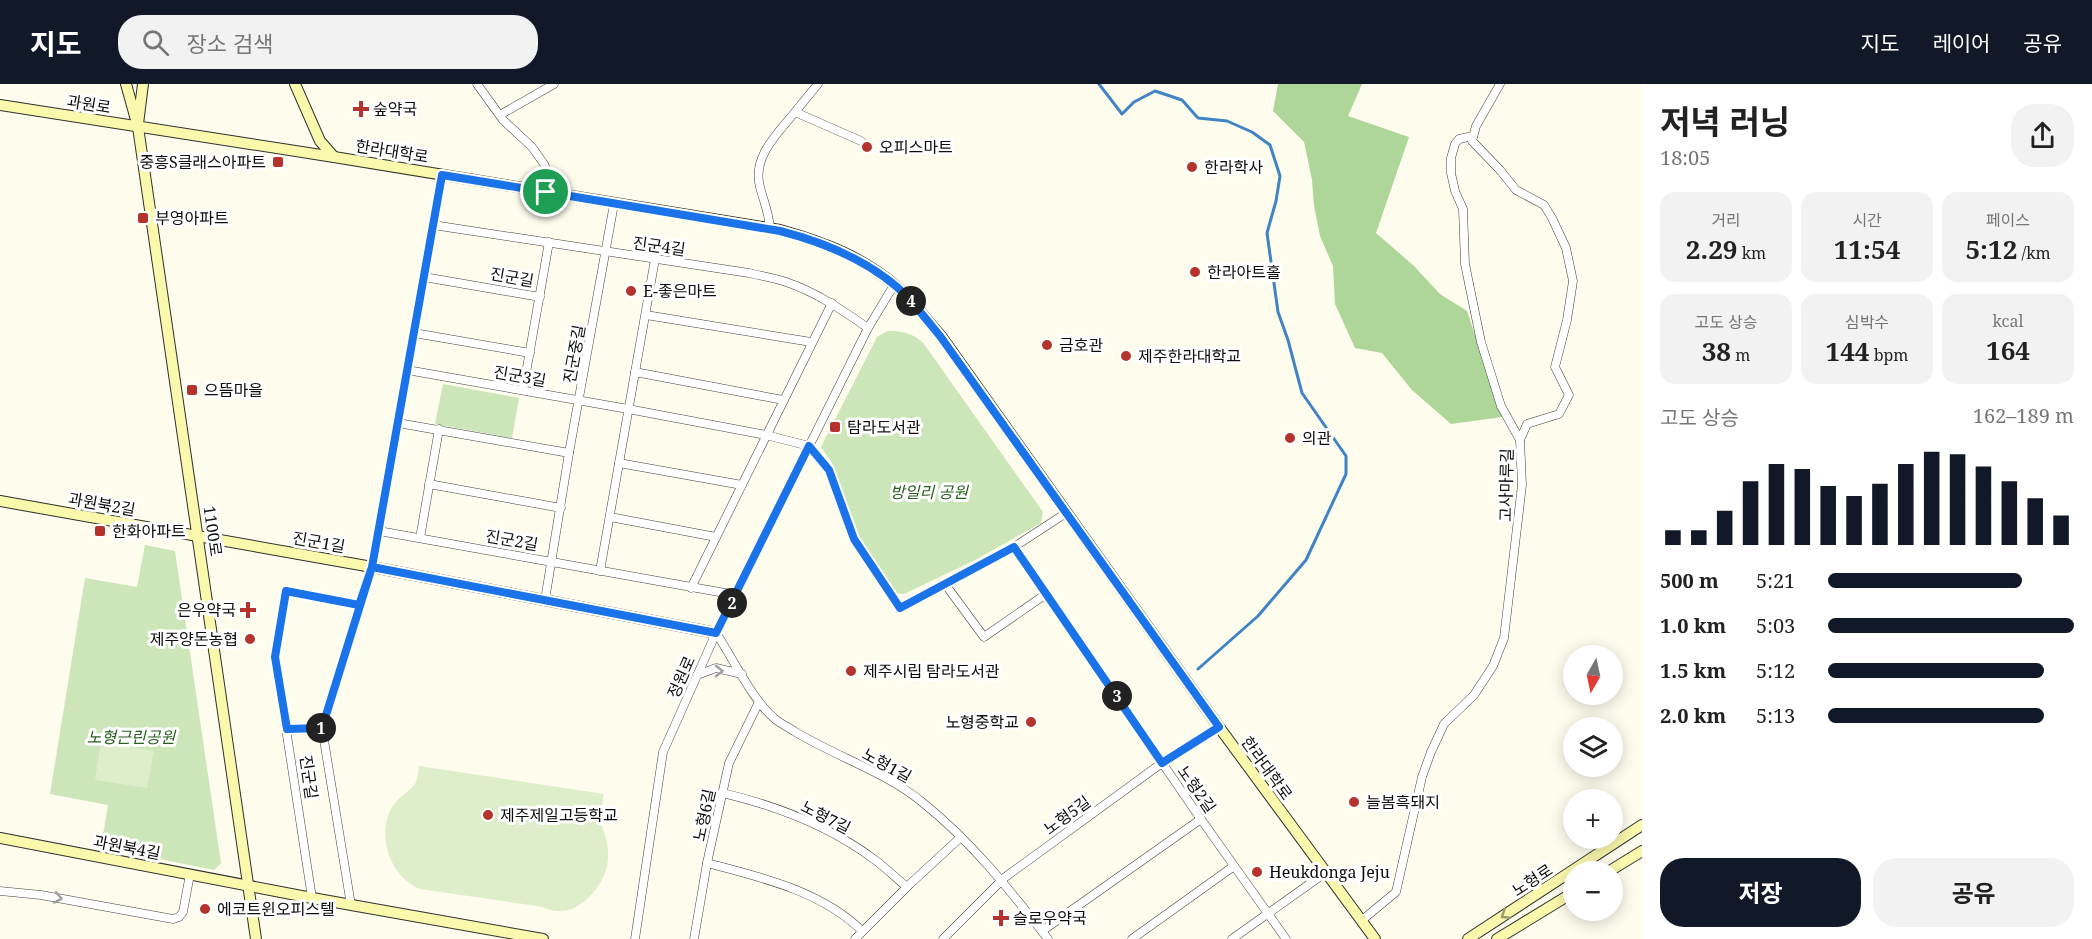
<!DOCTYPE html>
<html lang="ko">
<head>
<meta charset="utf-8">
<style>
	:root { --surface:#fff; --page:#f2f2f2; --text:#222; --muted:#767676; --accent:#111827 }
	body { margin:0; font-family:"Noto Serif","Noto Sans KR",serif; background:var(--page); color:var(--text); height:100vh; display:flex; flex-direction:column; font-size:22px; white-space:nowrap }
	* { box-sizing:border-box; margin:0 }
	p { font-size:20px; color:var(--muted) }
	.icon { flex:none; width:33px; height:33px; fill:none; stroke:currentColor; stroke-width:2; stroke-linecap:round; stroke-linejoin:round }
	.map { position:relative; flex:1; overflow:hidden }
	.details { display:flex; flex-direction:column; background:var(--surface); width:450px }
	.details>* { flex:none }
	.needle { width:39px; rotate:189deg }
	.buttons { position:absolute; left:1563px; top:561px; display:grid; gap:12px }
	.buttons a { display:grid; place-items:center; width:60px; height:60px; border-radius:50%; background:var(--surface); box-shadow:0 3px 15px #0003; font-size:30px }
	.pin { position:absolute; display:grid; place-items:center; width:51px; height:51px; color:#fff; margin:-26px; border:3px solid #fff; border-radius:50%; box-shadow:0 2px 6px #0007 }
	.km { position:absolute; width:30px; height:30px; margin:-15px; border-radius:50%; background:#222; color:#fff; font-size:16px; line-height:30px; text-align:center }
	.round { display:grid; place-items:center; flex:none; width:63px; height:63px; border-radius:24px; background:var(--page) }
	.headline { display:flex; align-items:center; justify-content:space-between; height:102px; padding:0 18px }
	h1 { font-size:33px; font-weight:700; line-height:45px }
	.metrics { display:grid; grid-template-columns:repeat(3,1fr); gap:9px; height:102px; padding:6px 18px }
	.metrics div { display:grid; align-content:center; border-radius:15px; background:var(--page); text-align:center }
	.metrics b { font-size:26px; font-weight:700 }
	.metrics small { font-size:16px; font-weight:400 }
	.metrics p { font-size:16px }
	.chart { height:168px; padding:12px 18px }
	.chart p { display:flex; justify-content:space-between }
	.chart svg { width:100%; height:108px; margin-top:6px; stroke:var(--accent); stroke-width:6 }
	.primary-button { display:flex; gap:12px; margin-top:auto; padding:12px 18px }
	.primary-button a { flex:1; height:69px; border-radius:24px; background:var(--accent); color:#fff; font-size:24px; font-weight:700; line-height:69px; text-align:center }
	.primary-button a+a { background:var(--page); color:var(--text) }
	ul { padding:0 18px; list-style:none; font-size:20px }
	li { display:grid; grid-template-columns:96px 72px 1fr; align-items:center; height:45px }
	li i { height:15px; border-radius:8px; background:var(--accent) }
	header { display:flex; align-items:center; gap:36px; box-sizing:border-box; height:84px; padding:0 30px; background:var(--accent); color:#fff }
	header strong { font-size:28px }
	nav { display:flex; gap:33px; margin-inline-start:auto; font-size:21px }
	.search { width:420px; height:54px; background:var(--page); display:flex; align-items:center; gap:15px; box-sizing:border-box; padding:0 21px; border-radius:24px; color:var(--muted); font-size:22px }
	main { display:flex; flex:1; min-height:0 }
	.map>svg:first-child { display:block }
	.green { fill:#cce6b9 }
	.forest { fill:#afd699 }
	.pitch { fill:#deeeca }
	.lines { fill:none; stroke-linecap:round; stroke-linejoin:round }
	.stream { stroke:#4084c5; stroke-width:3 }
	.street-casing { stroke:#404040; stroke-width:9 }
	.secondary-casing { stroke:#2f2f2f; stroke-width:12 }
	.street { stroke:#fff; stroke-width:8 }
	.secondary { stroke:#faf8ac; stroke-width:10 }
	.oneway { stroke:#9e9e9e }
	.oneway2 { stroke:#9b9a6c }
	.route-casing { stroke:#fff; stroke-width:12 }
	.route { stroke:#1a73e8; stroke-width:8 }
	.poi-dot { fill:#b4332d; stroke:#fff; stroke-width:2 }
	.labels { text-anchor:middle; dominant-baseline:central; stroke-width:6; stroke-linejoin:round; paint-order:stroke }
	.street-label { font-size:16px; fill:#0d0d0d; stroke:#fff }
	.poi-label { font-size:16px; fill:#0d0d0d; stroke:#fff; text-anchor:start }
	.park-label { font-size:16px; font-style:italic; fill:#296021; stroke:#fff }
</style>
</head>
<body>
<header>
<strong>지도</strong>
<div class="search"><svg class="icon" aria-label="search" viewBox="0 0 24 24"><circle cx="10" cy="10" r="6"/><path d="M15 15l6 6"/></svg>장소 검색</div>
<nav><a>지도</a><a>레이어</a><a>공유</a></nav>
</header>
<main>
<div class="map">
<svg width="1642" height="855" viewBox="0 0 1642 855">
	<rect width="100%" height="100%" fill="#fefced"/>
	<g class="green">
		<path d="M887,247C903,247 913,249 924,260L1043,428L1041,439L977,475L904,510L893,509L861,457L832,379L821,363L877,253Z"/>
		<polygon points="443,300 519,314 512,354 435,340"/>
		<polygon points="145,461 175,467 221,779 214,786 101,763 108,721 50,710 85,494 137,503"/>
	</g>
	<polygon class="forest" points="1278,0 1362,0 1348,32 1409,53 1376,149 1414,182 1440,210 1467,227 1502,333 1451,340 1412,306 1382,269 1355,264 1335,220 1333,182 1320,152 1314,122 1312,96 1304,58 1273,27"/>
	<g class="pitch">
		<polygon points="101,658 154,667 147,704 95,696"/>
		<path d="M419,682L604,710L601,727L593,726C612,756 616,787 588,814C579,823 568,828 555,827C549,826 543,823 537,822L420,805C390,793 376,752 392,723C398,713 408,709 415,700C418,695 418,687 419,682Z"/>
	</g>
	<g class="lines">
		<polyline class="stream" points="1099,0 1122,30 1134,18 1155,7 1182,16 1198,34 1227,37 1252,48 1270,61 1280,92 1276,117 1267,149 1278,228 1288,256 1302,309 1346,372 1346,390 1306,476 1258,532 1198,585"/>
		<g class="street-casing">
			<g id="street">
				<polyline points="477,0 503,36 532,63 544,80 549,92 546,107"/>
				<polyline points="795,28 818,0"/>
				<polyline points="500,31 554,0"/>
				<polyline points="1473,52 1459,55 1455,60 1451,74 1451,89 1455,107 1463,125 1465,180 1481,258 1501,322 1520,356"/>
				<path d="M433,141L749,189C761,192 774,194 786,198C816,208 842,226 868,244"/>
				<path d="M770,145C769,128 764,119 760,103C752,73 777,50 795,28L861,57"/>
				<polyline points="424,193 540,213"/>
				<polyline points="646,231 811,258"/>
				<polyline points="414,249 530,269"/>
				<polyline points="407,286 628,325 766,351 809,362 829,386 854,455 900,523 1014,463 1066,429"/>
				<polyline points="635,288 783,316"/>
				<polyline points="523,306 549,158"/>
				<polyline points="398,339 569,369"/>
				<polyline points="619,379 742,401"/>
				<polyline points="429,400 561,424"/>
				<polyline points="610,433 716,453"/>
				<polyline points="379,447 736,511"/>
				<polyline points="420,454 439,345"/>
				<polyline points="1014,463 1198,731 1286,855"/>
				<polyline points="600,487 655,175"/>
				<polyline points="945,500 984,553 1046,510"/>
				<polyline points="691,504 832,219"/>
				<polyline points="545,516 569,369 614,120"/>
				<path d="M716,549C733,574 752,616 775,635C781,640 788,643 794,647C836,673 884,687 922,718C971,757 1010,806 1048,855"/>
				<polyline points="697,591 716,584 742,590"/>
				<polyline points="287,646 322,644"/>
				<path d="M723,709C777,722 830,742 875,776C886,784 896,794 907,803"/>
				<path d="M707,779C760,793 822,807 862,847"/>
				<polyline points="0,807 41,811 173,835 179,833 183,828 190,790"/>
				<polyline points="312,814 275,573 286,507 359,521"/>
				<polyline points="351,821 322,644 372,483 442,91"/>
				<polyline points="1361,837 1396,808 1422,693 1431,668 1444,640 1474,611 1493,582 1504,554 1522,401 1520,356 1527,340 1559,330 1569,311 1555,283 1567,236 1573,197 1566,164 1552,134 1544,121 1516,106 1500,86 1472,57 1476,42 1500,0"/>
				<polyline points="1042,847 1201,735"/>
				<polyline points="635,855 663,668 716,549 868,244 894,201"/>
				<polyline points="694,855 707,779 729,679 759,618"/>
				<polyline points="855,855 910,800 961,753"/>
				<polyline points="943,855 1004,794 1166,676 1219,643"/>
				<polyline points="1132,855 1234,782"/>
				<polyline points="1232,855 1325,789"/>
			</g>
		</g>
		<g class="secondary-casing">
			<g id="secondary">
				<polyline points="126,0 138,43 256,855"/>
				<polyline points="295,0 320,57 334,73"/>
				<path d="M0,21L334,73L780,146C823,158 863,173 897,203C913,218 926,235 941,252L1219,643L1375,855"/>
				<polyline points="138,40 143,0"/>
				<polyline points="0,417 372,483 716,549"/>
				<polyline points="0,754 312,814 543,855"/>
				<polyline points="1608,788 1642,767"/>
				<polyline points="1468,855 1642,741"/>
				<polyline points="1497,855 1574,808"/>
			</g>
		</g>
		<use href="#street" class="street"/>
		<use href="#secondary" class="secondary"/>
	</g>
	<defs><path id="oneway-chevron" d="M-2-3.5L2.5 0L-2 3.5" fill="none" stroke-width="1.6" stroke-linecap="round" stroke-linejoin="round" transform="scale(1.5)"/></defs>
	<g class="oneway">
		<use href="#oneway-chevron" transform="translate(719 587) rotate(1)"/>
		<use href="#oneway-chevron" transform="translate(58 814) rotate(11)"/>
	</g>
	<use class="oneway2" href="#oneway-chevron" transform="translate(1505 831) rotate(147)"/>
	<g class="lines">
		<g class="route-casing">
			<path id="route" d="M546,108L442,91L372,483L322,644L287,645L275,573L286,507L359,521L372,483L716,549L809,362L829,386L854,455L900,524L1014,463L1162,679L1219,643L940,252C926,235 913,218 897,203C863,174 823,158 780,147L546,108"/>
		</g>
		<use href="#route" class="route"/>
	</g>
	<g class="poi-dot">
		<path d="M358 16h6v6h6v6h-6v6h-6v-6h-6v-6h6z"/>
		<circle cx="867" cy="63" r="6"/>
		<rect x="272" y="72" width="12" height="12" rx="3"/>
		<circle cx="1192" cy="83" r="6"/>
		<rect x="137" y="128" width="12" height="12" rx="3"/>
		<circle cx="1195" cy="188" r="6"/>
		<circle cx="631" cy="207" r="6"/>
		<circle cx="1047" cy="261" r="6"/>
		<circle cx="1126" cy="272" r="6"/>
		<rect x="186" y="300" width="12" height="12" rx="3"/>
		<rect x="829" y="337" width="12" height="12" rx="3"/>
		<circle cx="1290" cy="354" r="6"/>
		<rect x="94" y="441" width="12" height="12" rx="3"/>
		<path d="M245 517h6v6h6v6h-6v6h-6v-6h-6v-6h6z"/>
		<circle cx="250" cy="555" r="6"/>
		<circle cx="851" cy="587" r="6"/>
		<circle cx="1031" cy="638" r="6"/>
		<circle cx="1354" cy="718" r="6"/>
		<circle cx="488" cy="731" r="6"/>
		<circle cx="1257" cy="788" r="6"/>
		<circle cx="205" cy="825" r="6"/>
		<path d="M998 825h6v6h6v6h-6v6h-6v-6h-6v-6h6z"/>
	</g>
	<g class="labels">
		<g class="street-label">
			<text transform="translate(89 20) rotate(9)">과원로</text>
			<text transform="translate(392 67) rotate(9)">한라대학로</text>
			<text transform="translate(659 162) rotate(8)">진군4길</text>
			<text transform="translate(512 193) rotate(10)">진군길</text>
			<text transform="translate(574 270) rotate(-80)">진군중길</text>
			<text transform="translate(520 292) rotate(10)">진군3길</text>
			<text transform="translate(1506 401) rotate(-89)">고사마루길</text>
			<text transform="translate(102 420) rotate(10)">과원북2길</text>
			<text transform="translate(213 447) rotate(82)">1100로</text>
			<text transform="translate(512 456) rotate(10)">진군2길</text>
			<text transform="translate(319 458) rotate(10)">진군1길</text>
			<text transform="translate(681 593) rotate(-66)">정원로</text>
			<text transform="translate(887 681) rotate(29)">노형1길</text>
			<text transform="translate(1267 684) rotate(54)">한라대학로</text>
			<text transform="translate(309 693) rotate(82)">진군길</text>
			<text transform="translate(1197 705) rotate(55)">노형2길</text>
			<text transform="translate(704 731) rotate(-78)">노형6길</text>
			<text transform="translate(1067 731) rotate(-36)">노형5길</text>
			<text transform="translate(826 733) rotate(27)">노형7길</text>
			<text transform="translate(127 763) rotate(11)">과원북4길</text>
			<text transform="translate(1532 796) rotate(-33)">노형로</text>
		</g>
		<g class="poi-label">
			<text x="373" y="25">숲약국</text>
			<text x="879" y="63">오피스마트</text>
			<text x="266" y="78" text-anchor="end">중흥S클래스아파트</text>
			<text x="1204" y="83">한라학사</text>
			<text x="155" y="134">부영아파트</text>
			<text x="1207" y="188">한라아트홀</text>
			<text x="643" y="207">E-좋은마트</text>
			<text x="1059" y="261">금호관</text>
			<text x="1138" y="272">제주한라대학교</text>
			<text x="204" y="306">으뜸마을</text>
			<text x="847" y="343">탐라도서관</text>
			<text x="1302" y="354">의관</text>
			<text x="112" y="447">한화아파트</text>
			<text x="236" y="526" text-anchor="end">은우약국</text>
			<text x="238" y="555" text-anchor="end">제주양돈농협</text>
			<text x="863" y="587">제주시립 탐라도서관</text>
			<text x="1019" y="638" text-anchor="end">노형중학교</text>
			<text x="1366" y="718">늘봄흑돼지</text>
			<text x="500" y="731">제주제일고등학교</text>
			<text x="1269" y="788">Heukdonga Jeju</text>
			<text x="217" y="825">에코트윈오피스텔</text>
			<text x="1013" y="834">슬로우약국</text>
		</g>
		<g class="park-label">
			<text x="929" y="408">방일리 공원</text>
			<text x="131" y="653">노형근린공원</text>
		</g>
	</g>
</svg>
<div class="buttons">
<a><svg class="needle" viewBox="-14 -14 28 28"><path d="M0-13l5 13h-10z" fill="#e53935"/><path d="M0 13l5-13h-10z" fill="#767676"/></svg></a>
<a><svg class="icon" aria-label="layers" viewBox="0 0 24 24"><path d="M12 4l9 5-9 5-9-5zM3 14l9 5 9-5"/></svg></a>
<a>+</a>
<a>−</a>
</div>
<div class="pin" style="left:546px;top:108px;background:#1e9e55"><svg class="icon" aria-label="arrive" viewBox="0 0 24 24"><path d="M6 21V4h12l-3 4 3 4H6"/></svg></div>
<b class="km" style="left:321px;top:644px">1</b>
<b class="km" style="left:732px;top:519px">2</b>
<b class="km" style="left:1117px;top:612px">3</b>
<b class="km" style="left:911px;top:217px">4</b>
</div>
<section class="details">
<div class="headline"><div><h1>저녁 러닝</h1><p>18:05</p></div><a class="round"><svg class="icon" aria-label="share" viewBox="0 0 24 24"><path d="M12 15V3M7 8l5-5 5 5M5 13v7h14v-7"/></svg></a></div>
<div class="metrics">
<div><p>거리</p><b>2.29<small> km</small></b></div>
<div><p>시간</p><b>11:54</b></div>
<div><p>페이스</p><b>5:12<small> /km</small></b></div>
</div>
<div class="metrics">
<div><p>고도 상승</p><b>38<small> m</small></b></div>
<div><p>심박수</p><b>144<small> bpm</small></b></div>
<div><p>kcal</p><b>164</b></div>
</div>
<div class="chart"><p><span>고도 상승</span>162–189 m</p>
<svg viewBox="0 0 160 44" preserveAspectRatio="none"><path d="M5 44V38M15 44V38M25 44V30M35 44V18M45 44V11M55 44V13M65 44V20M75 44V24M85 44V19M95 44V11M105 44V6M115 44V7M125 44V12M135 44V18M145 44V25M155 44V32"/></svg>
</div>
<ul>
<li><b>500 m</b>5:21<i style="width:79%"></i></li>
<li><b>1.0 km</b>5:03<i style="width:100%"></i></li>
<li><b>1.5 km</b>5:12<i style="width:88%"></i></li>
<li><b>2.0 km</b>5:13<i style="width:88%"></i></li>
</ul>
<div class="primary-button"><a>저장</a><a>공유</a></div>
</section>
</main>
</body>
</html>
